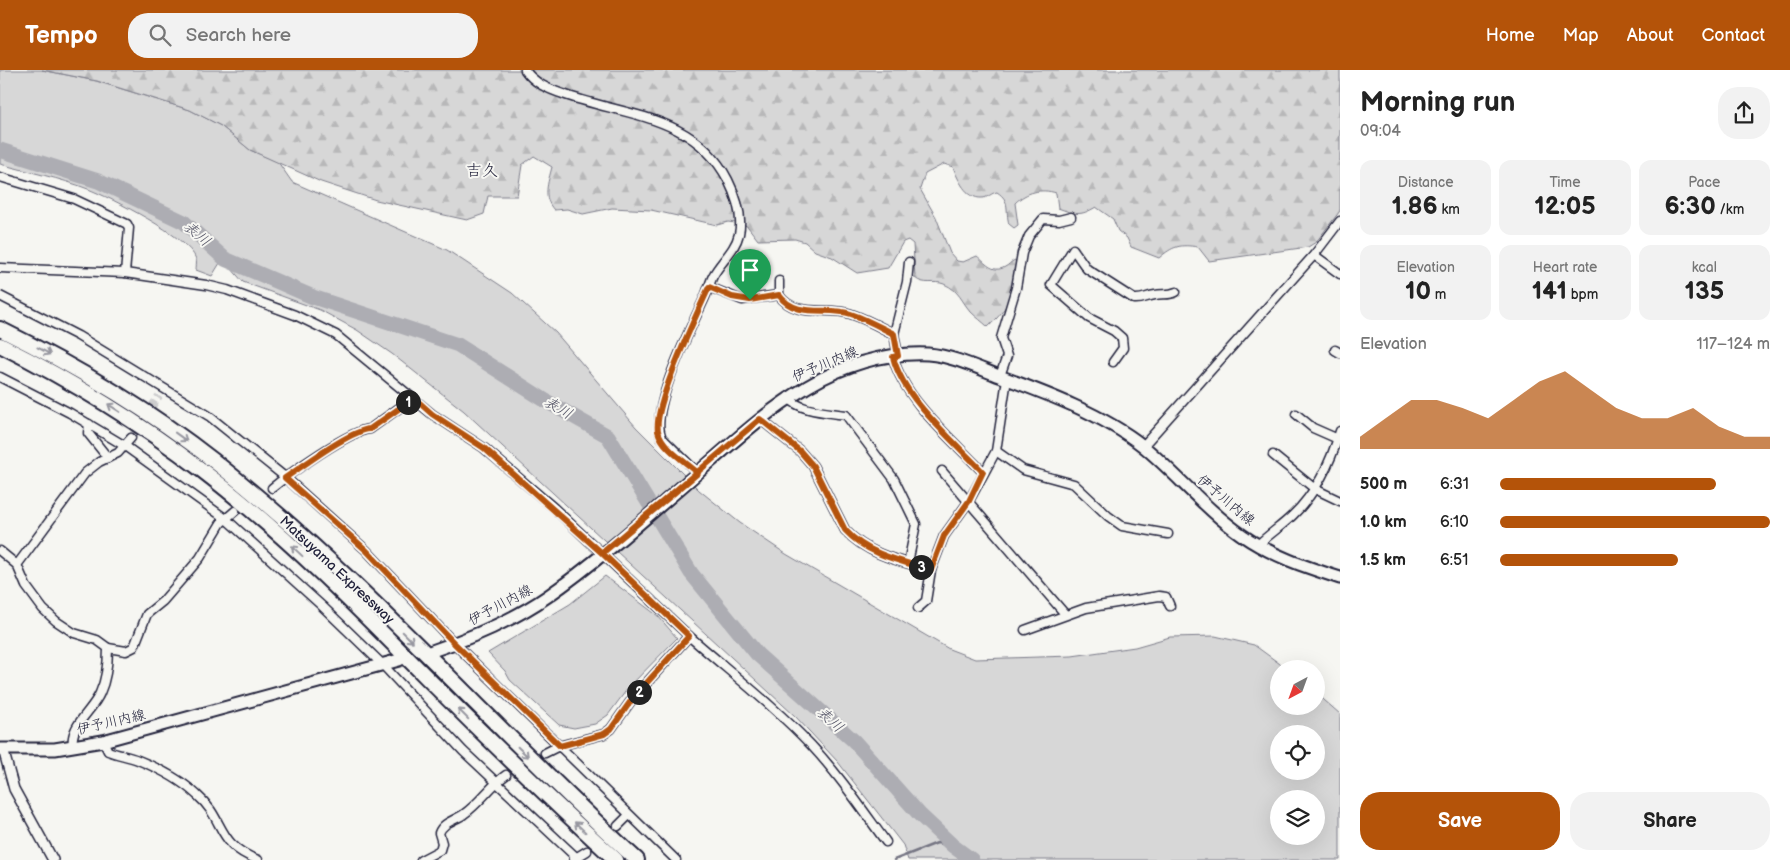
<!DOCTYPE html>
<html lang="en">
<head>
<meta charset="utf-8">
<style>
	:root { --surface:#fff; --page:#f2f2f2; --text:#222; --muted:#767676; --accent:#b45309 }
	body { margin:0; font-family:"Balsamiq Sans","Klee One",sans-serif; background:var(--page); color:var(--text); height:100vh; display:flex; flex-direction:column; font-size:19px; white-space:nowrap }
	* { box-sizing:border-box; margin:0 }
	p { font-size:16px; color:var(--muted) }
	.icon { flex:none; width:28px; height:28px; fill:none; stroke:currentColor; stroke-width:2; stroke-linecap:round; stroke-linejoin:round }
	.map { position:relative; flex:1; overflow:hidden }
	.details { display:flex; flex-direction:column; background:var(--surface); width:450px }
	.details>* { flex:none }
	.needle { width:32px; rotate:221deg }
	.tools { position:absolute; left:1270px; top:590px; display:grid; gap:10px }
	.tools a { display:grid; place-items:center; width:55px; height:55px; border-radius:50%; background:var(--surface); box-shadow:0 5px 20px #0002; font-size:25px }
	.pin { position:absolute; display:grid; place-items:center; width:42px; height:42px; color:#fff; margin:-51px -21px; border-radius:50% 50% 50% 0; rotate:-45deg; box-shadow:0 0 5px #0007 }
	.pin .icon { rotate:45deg }
	.km { position:absolute; width:25px; height:25px; margin:-12px; border-radius:50%; background:#222; color:#fff; font-size:14px; line-height:25px; text-align:center }
	.round { display:grid; place-items:center; flex:none; width:52px; height:52px; border-radius:20px; background:var(--page) }
	.overview { display:flex; align-items:center; justify-content:space-between; height:85px; padding:0 20px }
	h1 { font-size:28px; font-weight:600; line-height:38px }
	.stats { display:grid; grid-template-columns:repeat(3,1fr); gap:8px; height:85px; padding:5px 20px }
	.stats div { display:grid; align-content:center; border-radius:12px; background:var(--page); text-align:center }
	.stats b { font-size:25px; font-weight:600 }
	.stats small { font-size:14px; font-weight:400 }
	.stats p { font-size:14px }
	.chart { height:140px; padding:10px 20px }
	.chart p { display:flex; justify-content:space-between }
	.chart svg { width:100%; height:90px; margin-top:5px; fill:var(--accent); opacity:.7 }
	.cta { display:flex; gap:10px; margin-top:auto; padding:10px 20px }
	.cta a { flex:1; height:58px; border-radius:20px; background:var(--accent); color:#fff; font-size:20px; font-weight:600; line-height:58px; text-align:center }
	.cta a+a { background:var(--page); color:var(--text) }
	ul { padding:0 20px; list-style:none; font-size:16px }
	li { display:grid; grid-template-columns:80px 60px 1fr; align-items:center; height:38px }
	li i { height:12px; border-radius:6px; background:var(--accent) }
	header { display:flex; align-items:center; gap:30px; box-sizing:border-box; height:70px; padding:0 25px; background:var(--accent); color:#fff }
	header strong { font-size:24px }
	nav { display:flex; gap:28px; margin-inline-start:auto; font-size:18px }
	.search { width:350px; height:45px; background:var(--page); display:flex; align-items:center; gap:12px; box-sizing:border-box; padding:0 18px; border-radius:20px; color:var(--muted); font-size:19px }
	main { display:flex; flex:1; min-height:0 }
	.map>svg:first-child { display:block }
	.grass { fill:#d7d7d7; stroke:#7c7c89; fill-rule:evenodd }
	.forest { fill:url(#forest-firs); stroke:#7c7c89 }
	.lines { fill:none; stroke-linecap:round; stroke-linejoin:round }
	.stream { stroke:#757583; stroke-width:2.5 }
	.river { stroke:#adadb3; stroke-width:15 }
	.minor-tunnel { stroke:#cccccd; stroke-width:8; stroke-dasharray:8 4; stroke-linecap:butt }
	.minor-casing { stroke:#22223b; stroke-width:11 }
	.tertiary-casing { stroke:#22223b; stroke-width:12 }
	.primary-casing { stroke:#22223b; stroke-width:15 }
	.motorway-casing { stroke:#22223b; stroke-width:18 }
	.minor { stroke:#f6f6f2; stroke-width:8 }
	.tertiary { stroke:#f6f6f2; stroke-width:9 }
	.primary { stroke:#f6f6f2; stroke-width:11 }
	.motorway { stroke:#f6f6f2; stroke-width:14 }
	.oneway { stroke:#9797a0 }
	.route-casing { stroke:#fff; stroke-width:10 }
	.route { stroke:#b45309; stroke-width:6 }
	.labels { text-anchor:middle; dominant-baseline:central; stroke-width:4; stroke-linejoin:round; paint-order:stroke }
	.street-label { font-size:14px; fill:#22223b; stroke:#f6f6f2 }
	.water-label { font-size:15px; font-style:italic; fill:#535365; stroke:#f6f6f2 }
	.quarter-label { font-size:16px; fill:#22223b; stroke:#f6f6f2 }
</style>
</head>
<body>
<header>
<strong>Tempo</strong>
<div class="search"><svg class="icon" aria-label="search" viewBox="0 0 24 24"><circle cx="10" cy="10" r="6"/><path d="M15 15l6 6"/></svg>Search here</div>
<nav><a>Home</a><a>Map</a><a>About</a><a>Contact</a></nav>
</header>
<main>
<div class="map">
<svg width="1340" height="790" viewBox="0 0 1340 790">
	<defs>
		<pattern id="forest-firs" width="22" height="20" patternUnits="userSpaceOnUse" patternTransform="scale(1.25)"><rect width="22" height="20" fill="#d7d7d7"/><path d="M5 1l3.5 6h-7zM16 11l3.5 6h-7z" fill="#b8b8b9"/></pattern>
	</defs>
	<rect width="100%" height="100%" fill="#f6f6f2"/>
	<filter id="ink" filterUnits="userSpaceOnUse"><feTurbulence type="fractalNoise" baseFrequency=".02" numOctaves="2"/><feDisplacementMap in="SourceGraphic" scale="10" xChannelSelector="R" yChannelSelector="G"/><feConvolveMatrix kernelMatrix="1 2 1 2 8 2 1 2 1" color-interpolation-filters="sRGB"/></filter>
	<g filter="url(#ink)">
		<g class="grass">
			<path d="M0,0H42L96,11L190,40L221,56L250,80L278,92L292,112L447,180L512,223L556,263L636,357L699,420L740,453L786,484L949,579L975,589L1072,586L1135,577L1170,567L1215,566L1254,575L1287,599H1279V636H1316V623L1340,644V790H908L903,775L838,692L795,646L464,341L392,284L357,260L320,240L243,212L231,198L220,193L212,206L196,200C196,197 197,192 196,189C188,166 111,128 88,119C60,108 29,102 0,94ZM1279,664H1316V701H1279ZM1279,729H1316V766H1279Z"/>
			<polygon points="605,506 658,546 677,568 628,618 608,645 595,654 574,658 559,655 510,610 505,601 488,583 570,534"/>
		</g>
		<path class="forest" d="M42,0H1340V141L1316,172L1308,177L1209,191L1198,177C1180,174 1173,176 1159,188L1131,177L1127,168L1118,161L1113,149L1096,137C1079,147 1075,144 1058,138L1056,123C1041,118 1026,122 1015,133L1018,155L1014,158L1009,154C1005,140 1011,131 997,122C991,123 988,128 982,128C966,129 958,109 953,97L944,94L925,104L920,119L936,147L950,183L957,191L963,192L977,186C985,192 992,204 1005,197C1009,195 1010,192 1015,190L1017,193C1012,223 1012,235 988,257C983,252 976,247 971,242C961,231 960,221 944,214C934,210 924,216 915,208L913,174L908,170L903,172L888,198L857,203L832,187L815,181L805,172L795,169L758,170L748,157L743,154L728,152L717,155L651,140L612,138L583,144L567,139L554,140C542,127 548,113 552,97L534,86L522,95L517,126H488L484,144L467,150L376,130L321,112L250,80L221,56L190,40L97,11Z"/>
		<g class="lines">
			<polyline class="stream" points="894,790 937,773 953,776"/>
			<polyline class="river" points="0,80 98,111 184,152 225,189 313,227 458,275 546,331 608,366 691,503 757,584 854,671 920,745 953,776 972,790"/>
			<g class="minor-tunnel">
				<polyline points="131,368 159,326"/>
				<polyline points="506,705 545,683"/>
			</g>
			<g class="minor-casing">
				<g id="minor">
					<path d="M525,0C534,13 548,19 563,24C623,46 694,44 728,110C736,126 743,146 739,164C735,181 721,191 713,206C710,212 708,220 705,227C692,256 648,341 662,368L698,403"/>
					<polyline points="0,107 74,129 127,154 129,158 125,203"/>
					<polyline points="1314,185 1340,204"/>
					<polyline points="0,198 125,203 206,215 227,220 295,245 336,265 432,344 484,378 554,438 689,566 633,628 611,659 604,664 559,676 545,683"/>
					<path d="M779,211V225C795,249 828,236 851,244C866,249 880,257 894,264"/>
					<polyline points="709,217 742,230 779,225"/>
					<polyline points="0,226 78,266 209,346 285,407 366,480 454,573 676,790"/>
					<polyline points="1335,280 1340,283"/>
					<polyline points="898,286 894,264 907,212 909,192"/>
					<path d="M893,287C904,330 953,370 983,402"/>
					<path d="M1113,292L1123,278L1122,268L1114,261L1089,248L1051,215L1073,179L1087,199L1134,229C1142,230 1147,226 1155,225C1163,223 1168,226 1176,222"/>
					<polyline points="1000,306 1007,286 1001,268 1016,218 1022,183 1029,166 1043,149 1059,150 1071,147"/>
					<polyline points="0,307 70,343 125,376 226,449 322,536 382,594 463,681 579,790"/>
					<path d="M788,327C800,342 828,342 846,345L894,409L916,454L908,493"/>
					<polyline points="1296,344 1313,358 1338,369"/>
					<path d="M760,349L800,381L813,396L845,460C868,485 900,491 931,500"/>
					<polyline points="89,354 88,363 108,388"/>
					<polyline points="1143,376 1314,185 1340,151"/>
					<polyline points="996,381 1023,400 1074,414 1108,446 1122,456 1168,464"/>
					<polyline points="1273,385 1315,419 1340,431"/>
					<polyline points="942,401 1065,544"/>
					<path d="M272,418C289,404 350,360 370,359L413,328"/>
					<path d="M1258,475C1269,464 1282,456 1293,445C1317,422 1331,392 1340,361"/>
					<path d="M0,481L17,495L26,516L43,539L56,551L74,563L97,570L108,578C108,592 106,610 100,623C92,642 69,655 73,677"/>
					<polyline points="17,495 85,403 99,392 118,383 131,368"/>
					<polyline points="918,538 926,531 931,500 944,466 969,431 996,381 1007,309"/>
					<polyline points="1025,560 1086,538 1159,526 1166,527 1170,536"/>
					<path d="M689,566C730,602 774,636 811,675C839,705 862,739 886,772"/>
					<polyline points="108,578 126,581 134,577 147,544 163,531 182,509 200,488 221,453 235,441"/>
					<path d="M103,671L108,681C118,685 128,686 138,690C158,698 181,710 197,725C226,750 215,774 258,790"/>
					<polyline points="618,756 629,745"/>
					<polyline points="574,789 587,781"/>
					<path d="M421,790L440,780L442,773L439,763C443,752 456,750 464,744C480,733 490,716 506,705"/>
				</g>
			</g>
			<g class="tertiary-casing">
				<polyline id="tertiary" points="3,679 14,719 53,790"/>
			</g>
			<g class="primary-casing">
				<g id="primary">
					<path d="M432,581C473,567 512,551 548,526C601,489 651,443 701,400C766,343 833,280 928,284C952,286 976,297 999,306C1046,323 1104,345 1143,376C1177,404 1206,440 1242,465C1272,486 1306,497 1340,508"/>
					<polyline points="0,679 55,679 103,671 399,590"/>
				</g>
			</g>
			<g class="motorway-casing">
				<g id="motorway">
					<path d="M0,259C75,296 148,339 214,391C366,511 494,659 637,790"/>
					<path d="M0,275C72,311 139,352 203,401C285,464 359,539 432,613C492,673 553,732 616,790"/>
				</g>
			</g>
			<use href="#minor" class="minor"/>
			<use href="#tertiary" class="tertiary"/>
			<use href="#primary" class="primary"/>
			<use href="#motorway" class="motorway"/>
		</g>
		<defs><path id="oneway-shaft" d="M-6 0H5M1.5-3L5.5 0L1.5 3" fill="none" stroke-width="1.6" stroke-linecap="round" stroke-linejoin="round" transform="scale(1.25)"/></defs>
		<g class="oneway">
			<use href="#oneway-shaft" transform="translate(44 281) rotate(28)"/>
			<use href="#oneway-shaft" transform="translate(114 338) rotate(-147)"/>
			<use href="#oneway-shaft" transform="translate(181 367) rotate(36)"/>
			<use href="#oneway-shaft" transform="translate(297 481) rotate(-137)"/>
			<use href="#oneway-shaft" transform="translate(408 567) rotate(45)"/>
			<use href="#oneway-shaft" transform="translate(463 644) rotate(-135)"/>
			<use href="#oneway-shaft" transform="translate(523 682) rotate(44)"/>
			<use href="#oneway-shaft" transform="translate(580 757) rotate(-137)"/>
		</g>
	</g>
	<g class="lines" filter="url(#ink)">
		<g class="route-casing">
			<path id="route" d="M750,230L732,227L709,217C697,244 653,336 658,361C662,378 686,392 698,403L606,480L602,483L484,378L432,344L414,328L370,359C351,360 303,396 285,408L366,480L454,573L560,676L604,664L611,659L633,628L689,566L602,483L760,349L800,381L813,396L845,460C868,485 900,491 931,500L944,466L969,431L983,402C953,370 904,330 893,287L898,286L894,264C880,257 866,249 851,244C828,236 795,249 779,225L750,230"/>
		</g>
		<use href="#route" class="route"/>
	</g>
	<g class="labels">
		<g class="street-label">
			<text transform="translate(825 294) rotate(-23)">伊予川内線</text>
			<text transform="translate(1226 430) rotate(40)">伊予川内線</text>
			<text transform="translate(337 500) rotate(43)">Matsuyama Expressway</text>
			<text transform="translate(500 535) rotate(-28)">伊予川内線</text>
			<text transform="translate(111 652) rotate(-13)">伊予川内線</text>
		</g>
		<g class="water-label">
			<text transform="translate(197 164) rotate(40)">表川</text>
			<text transform="translate(558 338) rotate(30)">表川</text>
			<text transform="translate(830 650) rotate(42)">表川</text>
		</g>
		<g class="quarter-label">
			<text x="482" y="101">吉久</text>
		</g>
	</g>
</svg>
<div class="tools">
<a><svg class="needle" viewBox="-14 -14 28 28"><path d="M0-13l5 13h-10z" fill="#e53935"/><path d="M0 13l5-13h-10z" fill="#767676"/></svg></a>
<a><svg class="icon" aria-label="locate" viewBox="0 0 24 24"><circle cx="12" cy="12" r="6"/><path d="M12 2v4M12 18v4M2 12h4M18 12h4"/></svg></a>
<a><svg class="icon" aria-label="layers" viewBox="0 0 24 24"><path d="M12 4l9 5-9 5-9-5zM3 14l9 5 9-5"/></svg></a>
</div>
<div class="pin" style="left:750px;top:230px;background:#1e9e55"><svg class="icon" aria-label="arrive" viewBox="0 0 24 24"><path d="M6 21V4h12l-3 4 3 4H6"/></svg></div>
<b class="km" style="left:408px;top:332px">1</b>
<b class="km" style="left:639px;top:622px">2</b>
<b class="km" style="left:921px;top:497px">3</b>
</div>
<section class="details">
<div class="overview"><div><h1>Morning run</h1><p>09:04</p></div><a class="round"><svg class="icon" aria-label="share" viewBox="0 0 24 24"><path d="M12 15V3M7 8l5-5 5 5M5 13v7h14v-7"/></svg></a></div>
<div class="stats">
<div><p>Distance</p><b>1.86<small> km</small></b></div>
<div><p>Time</p><b>12:05</b></div>
<div><p>Pace</p><b>6:30<small> /km</small></b></div>
</div>
<div class="stats">
<div><p>Elevation</p><b>10<small> m</small></b></div>
<div><p>Heart rate</p><b>141<small> bpm</small></b></div>
<div><p>kcal</p><b>135</b></div>
</div>
<div class="chart"><p><span>Elevation</span>117–124 m</p>
<svg viewBox="0 0 160 44" preserveAspectRatio="none"><path d="M0 44V38L10 29L20 20L30 20L40 24L50 29L60 20L70 11L80 6L90 15L100 24L110 29L120 29L130 24L140 33L150 38L160 38V44z"/></svg>
</div>
<ul>
<li><b>500 m</b>6:31<i style="width:80%"></i></li>
<li><b>1.0 km</b>6:10<i style="width:100%"></i></li>
<li><b>1.5 km</b>6:51<i style="width:66%"></i></li>
</ul>
<div class="cta"><a>Save</a><a>Share</a></div>
</section>
</main>
</body>
</html>
